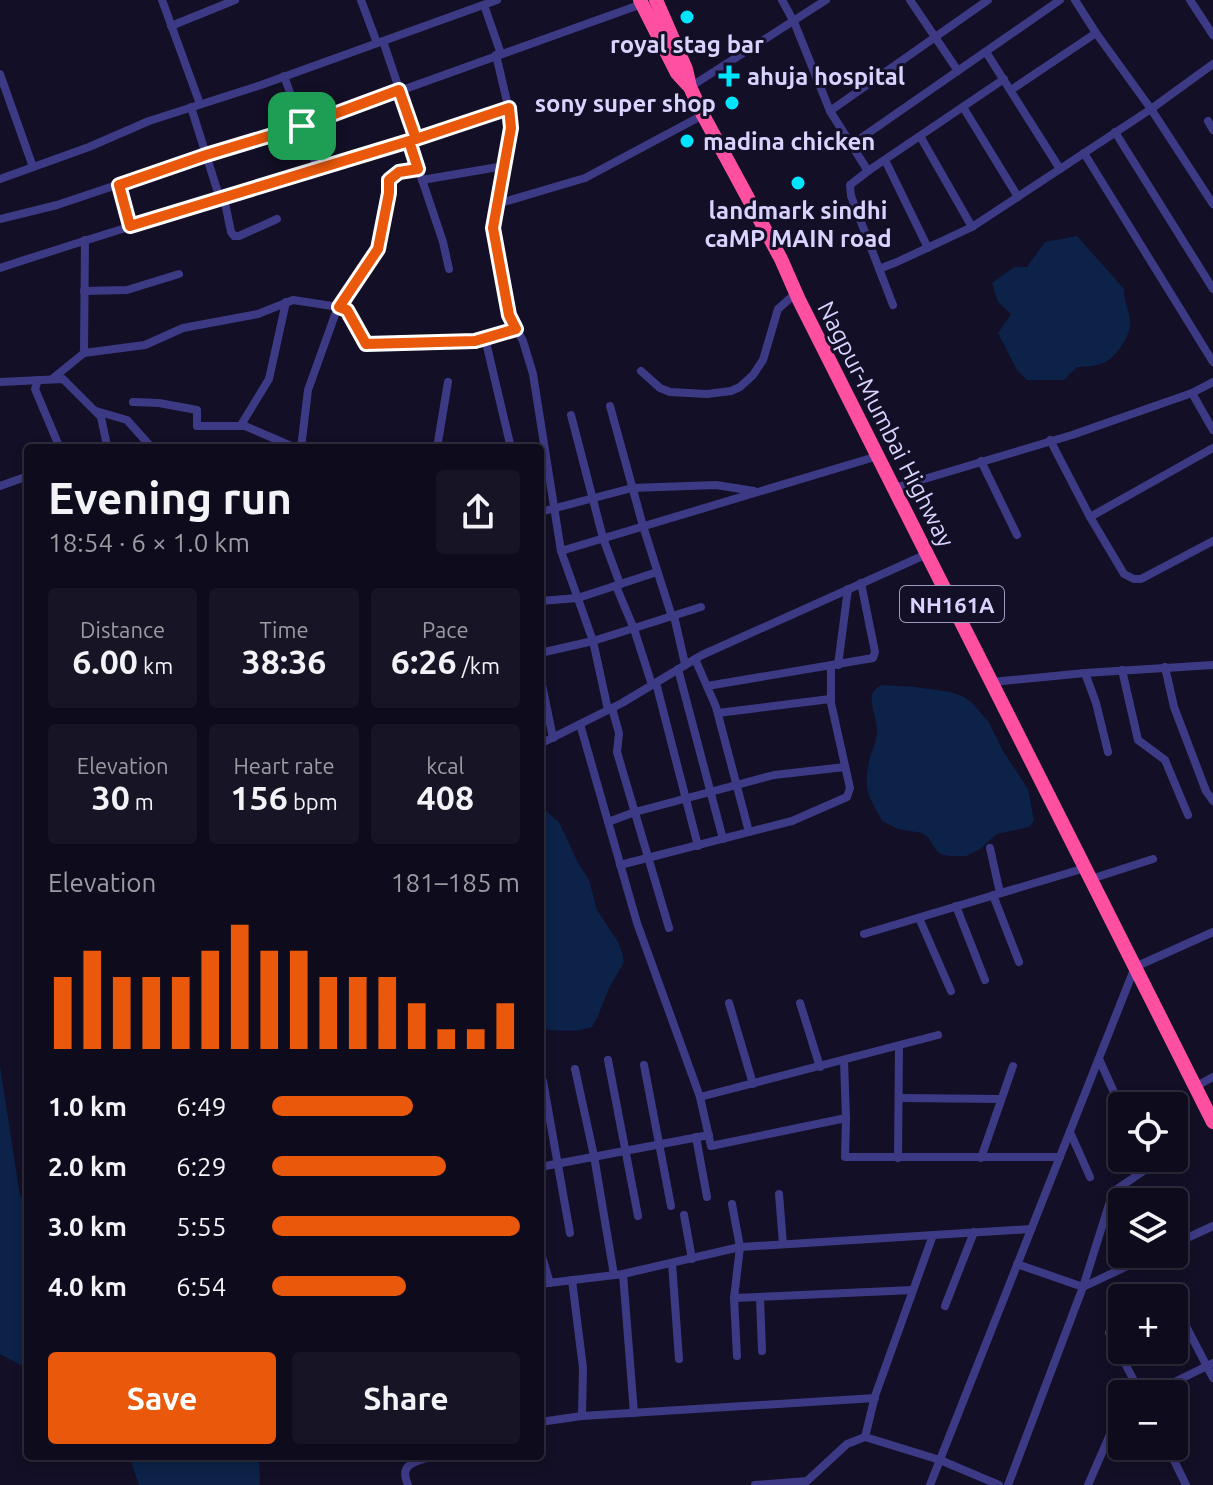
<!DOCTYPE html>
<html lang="en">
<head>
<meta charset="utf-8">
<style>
	:root { --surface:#0e0b1c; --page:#171425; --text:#f1f3f6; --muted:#9b9ba3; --line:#2e2b3b; --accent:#ea580c }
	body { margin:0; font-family:Ubuntu,sans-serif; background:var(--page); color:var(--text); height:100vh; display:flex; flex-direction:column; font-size:30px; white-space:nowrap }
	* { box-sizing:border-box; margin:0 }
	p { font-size:26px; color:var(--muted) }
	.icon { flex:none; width:44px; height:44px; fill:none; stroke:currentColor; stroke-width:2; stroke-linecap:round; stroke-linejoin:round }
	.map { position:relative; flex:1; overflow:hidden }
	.panel { position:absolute; left:24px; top:444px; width:520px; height:1016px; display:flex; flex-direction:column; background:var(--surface); border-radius:8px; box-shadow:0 4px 12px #0003,0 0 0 2px var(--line) }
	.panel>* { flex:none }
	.buttons { position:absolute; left:1108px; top:1092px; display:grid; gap:16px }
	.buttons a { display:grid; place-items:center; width:80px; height:80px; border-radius:8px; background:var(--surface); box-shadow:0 4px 12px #0003,0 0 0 2px var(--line); font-size:40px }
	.pin { position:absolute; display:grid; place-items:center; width:68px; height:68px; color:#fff; margin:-34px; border-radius:16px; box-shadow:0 4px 12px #0006 }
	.round { display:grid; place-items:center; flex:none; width:84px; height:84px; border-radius:8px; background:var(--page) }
	.overview { display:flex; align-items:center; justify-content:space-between; height:136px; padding:0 24px }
	h1 { font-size:44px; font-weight:700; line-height:60px }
	.figures { display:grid; grid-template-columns:repeat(3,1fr); gap:12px; height:136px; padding:8px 24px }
	.figures div { display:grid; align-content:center; border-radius:8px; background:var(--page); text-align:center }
	.figures b { font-size:34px; font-weight:700 }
	.figures small { font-size:22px; font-weight:400 }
	.figures p { font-size:22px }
	.chart { height:224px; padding:16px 24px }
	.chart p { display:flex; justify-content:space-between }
	.chart svg { width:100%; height:144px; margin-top:8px; stroke:var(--accent); stroke-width:6 }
	.primary-button { display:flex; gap:16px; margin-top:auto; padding:16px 24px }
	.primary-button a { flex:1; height:92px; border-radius:8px; background:var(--accent); color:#fff; font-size:32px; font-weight:700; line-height:92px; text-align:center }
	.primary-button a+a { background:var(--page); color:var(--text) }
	ul { padding:0 24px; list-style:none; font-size:26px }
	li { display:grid; grid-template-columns:128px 96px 1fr; align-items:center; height:60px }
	li i { height:20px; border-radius:10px; background:var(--accent) }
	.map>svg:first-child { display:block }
	.water { fill:#0c2248 }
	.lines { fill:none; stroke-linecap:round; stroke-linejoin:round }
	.street { stroke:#3d3a85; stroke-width:8 }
	.highway { stroke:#ff4fa3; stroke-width:14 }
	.route-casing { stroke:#fff; stroke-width:16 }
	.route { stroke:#ea580c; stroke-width:10 }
	.poi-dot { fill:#00e5ff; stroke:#130f26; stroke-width:3 }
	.labels { text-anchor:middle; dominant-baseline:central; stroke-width:6; stroke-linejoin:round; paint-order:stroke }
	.shield { fill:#130f26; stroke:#9e99be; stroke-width:2 }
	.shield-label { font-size:22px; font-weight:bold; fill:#d9d4ff }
	.poi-label { font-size:24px; font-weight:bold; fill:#d9d4ff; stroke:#130f26 }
	.street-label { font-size:24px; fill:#d9d4ff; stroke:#130f26 }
</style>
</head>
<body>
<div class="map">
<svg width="1213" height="1485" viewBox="0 0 1213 1485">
	<rect width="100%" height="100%" fill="#130f26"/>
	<g class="water">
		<path d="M1077,236L1124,289C1124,303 1129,309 1130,321C1132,333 1118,353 1109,360C1100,366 1087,367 1077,367L1064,380H1027L1017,370L998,333L1011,314L998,302L992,283L1014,267H1027L1045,242Z"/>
		<path d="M882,685L915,687L951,692L964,697L971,702L988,721L1003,751L1028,789L1034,821L1029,827L997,834L980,849L966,856H949L941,854L936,850L928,837L922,833L898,829L882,821C877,811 868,798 867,786C866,777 868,763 871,754C874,746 877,739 877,730C877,713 862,694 882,685Z"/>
		<polygon points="540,806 559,822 578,863 589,880 597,910 618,942 622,952 624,962 609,988 597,1018 592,1027 580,1030 569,1031 549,1030 540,1028"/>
		<polygon points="0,1066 20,1196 28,1200 28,1369 0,1354"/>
		<polygon points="129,1456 259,1456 260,1485 139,1485"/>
	</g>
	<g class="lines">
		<g class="street">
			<polyline points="162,0 200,104"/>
			<polyline points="361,0 377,43"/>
			<polyline points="782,0 794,22 830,111 868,171"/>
			<polyline points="910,0 958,71"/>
			<polyline points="1075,0 1096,33 1151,109 1213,204"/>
			<polyline points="1190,0 1213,35"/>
			<polyline points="484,5 501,54"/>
			<polyline points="171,26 235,0"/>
			<polyline points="383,41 416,139"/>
			<polyline points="986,52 1060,169"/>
			<polyline points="496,55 509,110 511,128 494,222 494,236 509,315 523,341 533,374 561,551 593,641 608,710"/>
			<polyline points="0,74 33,167"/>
			<polyline points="284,76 318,170"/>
			<polyline points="690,87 826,0"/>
			<polyline points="1011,90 1096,33"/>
			<polyline points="191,107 220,199"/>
			<polyline points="963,107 1018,197"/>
			<polyline points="830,111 988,0"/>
			<polyline points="1208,121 1213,130"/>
			<polyline points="1115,132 1213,289"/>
			<polyline points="920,136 972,227"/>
			<polyline points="409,141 443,242 449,269"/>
			<polyline points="851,145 1060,0"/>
			<polyline points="1084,153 1213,362"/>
			<polyline points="885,160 928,248"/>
			<polyline points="0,179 89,147 149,121 261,85 497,0"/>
			<polyline points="422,180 504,166"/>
			<polyline points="119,185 130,226"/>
			<polyline points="224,198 231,232 234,236 239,236 277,219"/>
			<polyline points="497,204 585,178 703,115"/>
			<polyline points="0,219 57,205 206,155 302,126 642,4"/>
			<path d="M0,268C169,212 340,165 509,108"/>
			<polyline points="879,269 897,262 972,227 1151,109 1213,64"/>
			<polyline points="84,291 127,290 179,274"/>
			<polyline points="893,305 851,196 850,185 868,171 1004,79"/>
			<polyline points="485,338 511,448"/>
			<polyline points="84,353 85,240"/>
			<polyline points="641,371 660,388 670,392 707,394 731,391 740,387 753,375 763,360 778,309 796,293"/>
			<polyline points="52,379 84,353 145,345 183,328 258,314 293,300 339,307 347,310 366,344 475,341 516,329"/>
			<polyline points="38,380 35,389 59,446 57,448"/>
			<polyline points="0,382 63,379 101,417 107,446"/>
			<polyline points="1192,393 1213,430"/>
			<polyline points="133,402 159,403 197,410 197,426 245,426 296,448"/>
			<polyline points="610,406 643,526 672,617"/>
			<polyline points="96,411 127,420 152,448"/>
			<polyline points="571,415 603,538 620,584"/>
			<polyline points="241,425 269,379 286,302"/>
			<polyline points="1050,440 1090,517 1124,574 1134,579 1141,579 1213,541"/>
			<polyline points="301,448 308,390 336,312 378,249 389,193 389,180 399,172 418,169"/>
			<polyline points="437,448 448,382"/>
			<polyline points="981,461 1017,535"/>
			<polyline points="0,486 28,476"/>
			<polyline points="894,488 1072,435 1192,393 1213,382"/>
			<polyline points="540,512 632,488 716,485 754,491"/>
			<polyline points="1090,517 1213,448"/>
			<polyline points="561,551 878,456"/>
			<polyline points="616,586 634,629 652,685"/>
			<polyline points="540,601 578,598 657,572"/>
			<polyline points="674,616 685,664"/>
			<polyline points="540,653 593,641 701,607"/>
			<polyline points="695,659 716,707 749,832"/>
			<polyline points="838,665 848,589"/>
			<polyline points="1165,667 1174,707 1206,791 1213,801"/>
			<polyline points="678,669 723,839"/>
			<polyline points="1122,670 1138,740 1165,760 1188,815"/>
			<polyline points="1085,673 1096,703 1108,752"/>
			<polyline points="540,675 553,738"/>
			<polyline points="992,682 1085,673 1213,665"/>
			<polyline points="656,683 698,846"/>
			<polyline points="707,686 873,658 875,652 861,583"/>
			<polyline points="612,708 619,733 617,752 669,928"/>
			<polyline points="718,713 830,699"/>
			<polyline points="580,724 637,923 700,1097 711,1146 846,1118 845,1157 1060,1157"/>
			<polyline points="540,744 622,703 702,655 927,554"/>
			<polyline points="608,822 635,812 774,775 845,767"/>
			<polyline points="990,848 1000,893"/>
			<polyline points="620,865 792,821 847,797 850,788 831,703 831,666"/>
			<polyline points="1091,879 1153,859"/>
			<polyline points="993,895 1019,962"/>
			<polyline points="956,906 985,980"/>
			<polyline points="919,918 951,991"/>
			<polyline points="864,934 1085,868"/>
			<polyline points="729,1003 753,1084"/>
			<polyline points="800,1003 820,1067"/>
			<polyline points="1099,1059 1122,1110"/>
			<polyline points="608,1060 638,1216"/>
			<polyline points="844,1061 846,1118"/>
			<polyline points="644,1065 671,1206"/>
			<polyline points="575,1069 594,1156 614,1275"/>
			<polyline points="543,1081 570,1233"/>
			<polyline points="1195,1087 1213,1077"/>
			<polyline points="700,1097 938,1035"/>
			<polyline points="899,1098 1001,1099"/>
			<polyline points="1070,1132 1090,1177"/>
			<polyline points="696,1137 707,1197"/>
			<polyline points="898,1158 899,1046"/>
			<polyline points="981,1158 1013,1066"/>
			<polyline points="540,1167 709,1135"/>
			<polyline points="1136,1193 1140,1202"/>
			<polyline points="779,1194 783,1244"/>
			<polyline points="684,1215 692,1259"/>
			<polyline points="933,1235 875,1396 865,1437 940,1460 999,1485"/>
			<polyline points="1174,1244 1213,1226"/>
			<polyline points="540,1250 550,1283"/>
			<polyline points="672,1263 679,1359"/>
			<polyline points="1017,1264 1083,1287 1153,1254"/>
			<polyline points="623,1274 634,1413"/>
			<polyline points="572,1280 583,1368 582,1416"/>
			<polyline points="540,1284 623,1274 740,1247 732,1204"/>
			<polyline points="760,1297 762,1351"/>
			<polyline points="734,1298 913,1290"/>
			<polyline points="1175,1305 1213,1378"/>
			<polyline points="945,1306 974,1232"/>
			<polyline points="1109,1333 1141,1394"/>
			<polyline points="737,1356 734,1298 740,1247 1031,1229"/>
			<polyline points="1150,1394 1213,1363"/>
			<polyline points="540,1422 582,1416 875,1398"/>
			<polyline points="1167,1446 1186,1485"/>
			<path d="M408,1485C398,1463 416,1462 433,1456"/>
			<polyline points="755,1485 807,1481 847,1444 865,1437"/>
			<polyline points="930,1485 1135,967 1213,932"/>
			<polyline points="1008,1485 1083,1287 1112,1195 1117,1189 1145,1170 1146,1165 1144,1158"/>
			<polyline points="1088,1485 1114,1425 1122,1413"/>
		</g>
		<g class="highway">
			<polyline points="640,0 677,73 687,84"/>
			<polyline points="656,0 686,69 690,87 703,115 781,259 799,300 1213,1122"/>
		</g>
	</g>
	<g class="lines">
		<g class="route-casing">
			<polygon id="route" points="399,90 416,139 509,108 511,128 493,228 509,315 516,329 475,341 366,344 347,310 339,307 378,249 389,193 389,180 399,172 418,169 409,141 130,226 119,185 206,155 302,126"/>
		</g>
		<use href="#route" class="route"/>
	</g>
	<g class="poi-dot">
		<circle cx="687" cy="17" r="8"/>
		<path d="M725 64h8v8h8v8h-8v8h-8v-8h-8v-8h8z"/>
		<circle cx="732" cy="103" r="8"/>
		<circle cx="687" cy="141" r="8"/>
		<circle cx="798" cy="183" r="8"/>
	</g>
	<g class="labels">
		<rect class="shield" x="900" y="586" width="104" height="36" rx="6"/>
		<g class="shield-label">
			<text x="952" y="604">NH161A</text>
		</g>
		<g class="poi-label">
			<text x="687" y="44">royal stag bar</text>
			<text x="747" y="76" text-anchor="start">ahuja hospital</text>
			<text x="716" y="103" text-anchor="end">sony super shop</text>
			<text x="703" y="141" text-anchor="start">madina chicken</text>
			<text x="798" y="210">landmark sindhi<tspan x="798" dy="28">caMP MAIN road</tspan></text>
		</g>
		<g class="street-label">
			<text transform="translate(886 424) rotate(63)">Nagpur-Mumbai Highway</text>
		</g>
	</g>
</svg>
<div class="buttons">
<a><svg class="icon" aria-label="locate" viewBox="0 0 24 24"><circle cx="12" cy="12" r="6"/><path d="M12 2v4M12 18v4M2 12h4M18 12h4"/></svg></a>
<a><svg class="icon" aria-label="layers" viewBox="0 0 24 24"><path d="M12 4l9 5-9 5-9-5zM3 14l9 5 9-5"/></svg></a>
<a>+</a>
<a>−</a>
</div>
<div class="pin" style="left:302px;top:126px;background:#1e9e55"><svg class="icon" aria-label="arrive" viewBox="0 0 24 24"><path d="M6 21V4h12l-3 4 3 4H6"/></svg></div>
<section class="panel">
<div class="overview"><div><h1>Evening run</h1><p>18:54 · 6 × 1.0 km</p></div><a class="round"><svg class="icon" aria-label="share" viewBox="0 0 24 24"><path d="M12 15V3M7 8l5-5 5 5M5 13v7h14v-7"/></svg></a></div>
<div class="figures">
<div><p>Distance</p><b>6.00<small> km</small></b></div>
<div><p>Time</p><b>38:36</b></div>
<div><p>Pace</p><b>6:26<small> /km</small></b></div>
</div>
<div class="figures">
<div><p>Elevation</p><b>30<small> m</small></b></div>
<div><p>Heart rate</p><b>156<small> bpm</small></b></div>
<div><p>kcal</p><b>408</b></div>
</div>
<div class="chart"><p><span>Elevation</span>181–185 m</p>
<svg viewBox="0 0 160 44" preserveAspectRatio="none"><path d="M5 44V22M15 44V14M25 44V22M35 44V22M45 44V22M55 44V14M65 44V6M75 44V14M85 44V14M95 44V22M105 44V22M115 44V22M125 44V30M135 44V38M145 44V38M155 44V30"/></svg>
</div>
<ul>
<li><b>1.0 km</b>6:49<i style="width:57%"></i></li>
<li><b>2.0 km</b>6:29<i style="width:70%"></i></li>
<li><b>3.0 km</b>5:55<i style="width:100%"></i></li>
<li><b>4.0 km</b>6:54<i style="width:54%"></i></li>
</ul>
<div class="primary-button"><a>Save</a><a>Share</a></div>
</section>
</div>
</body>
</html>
